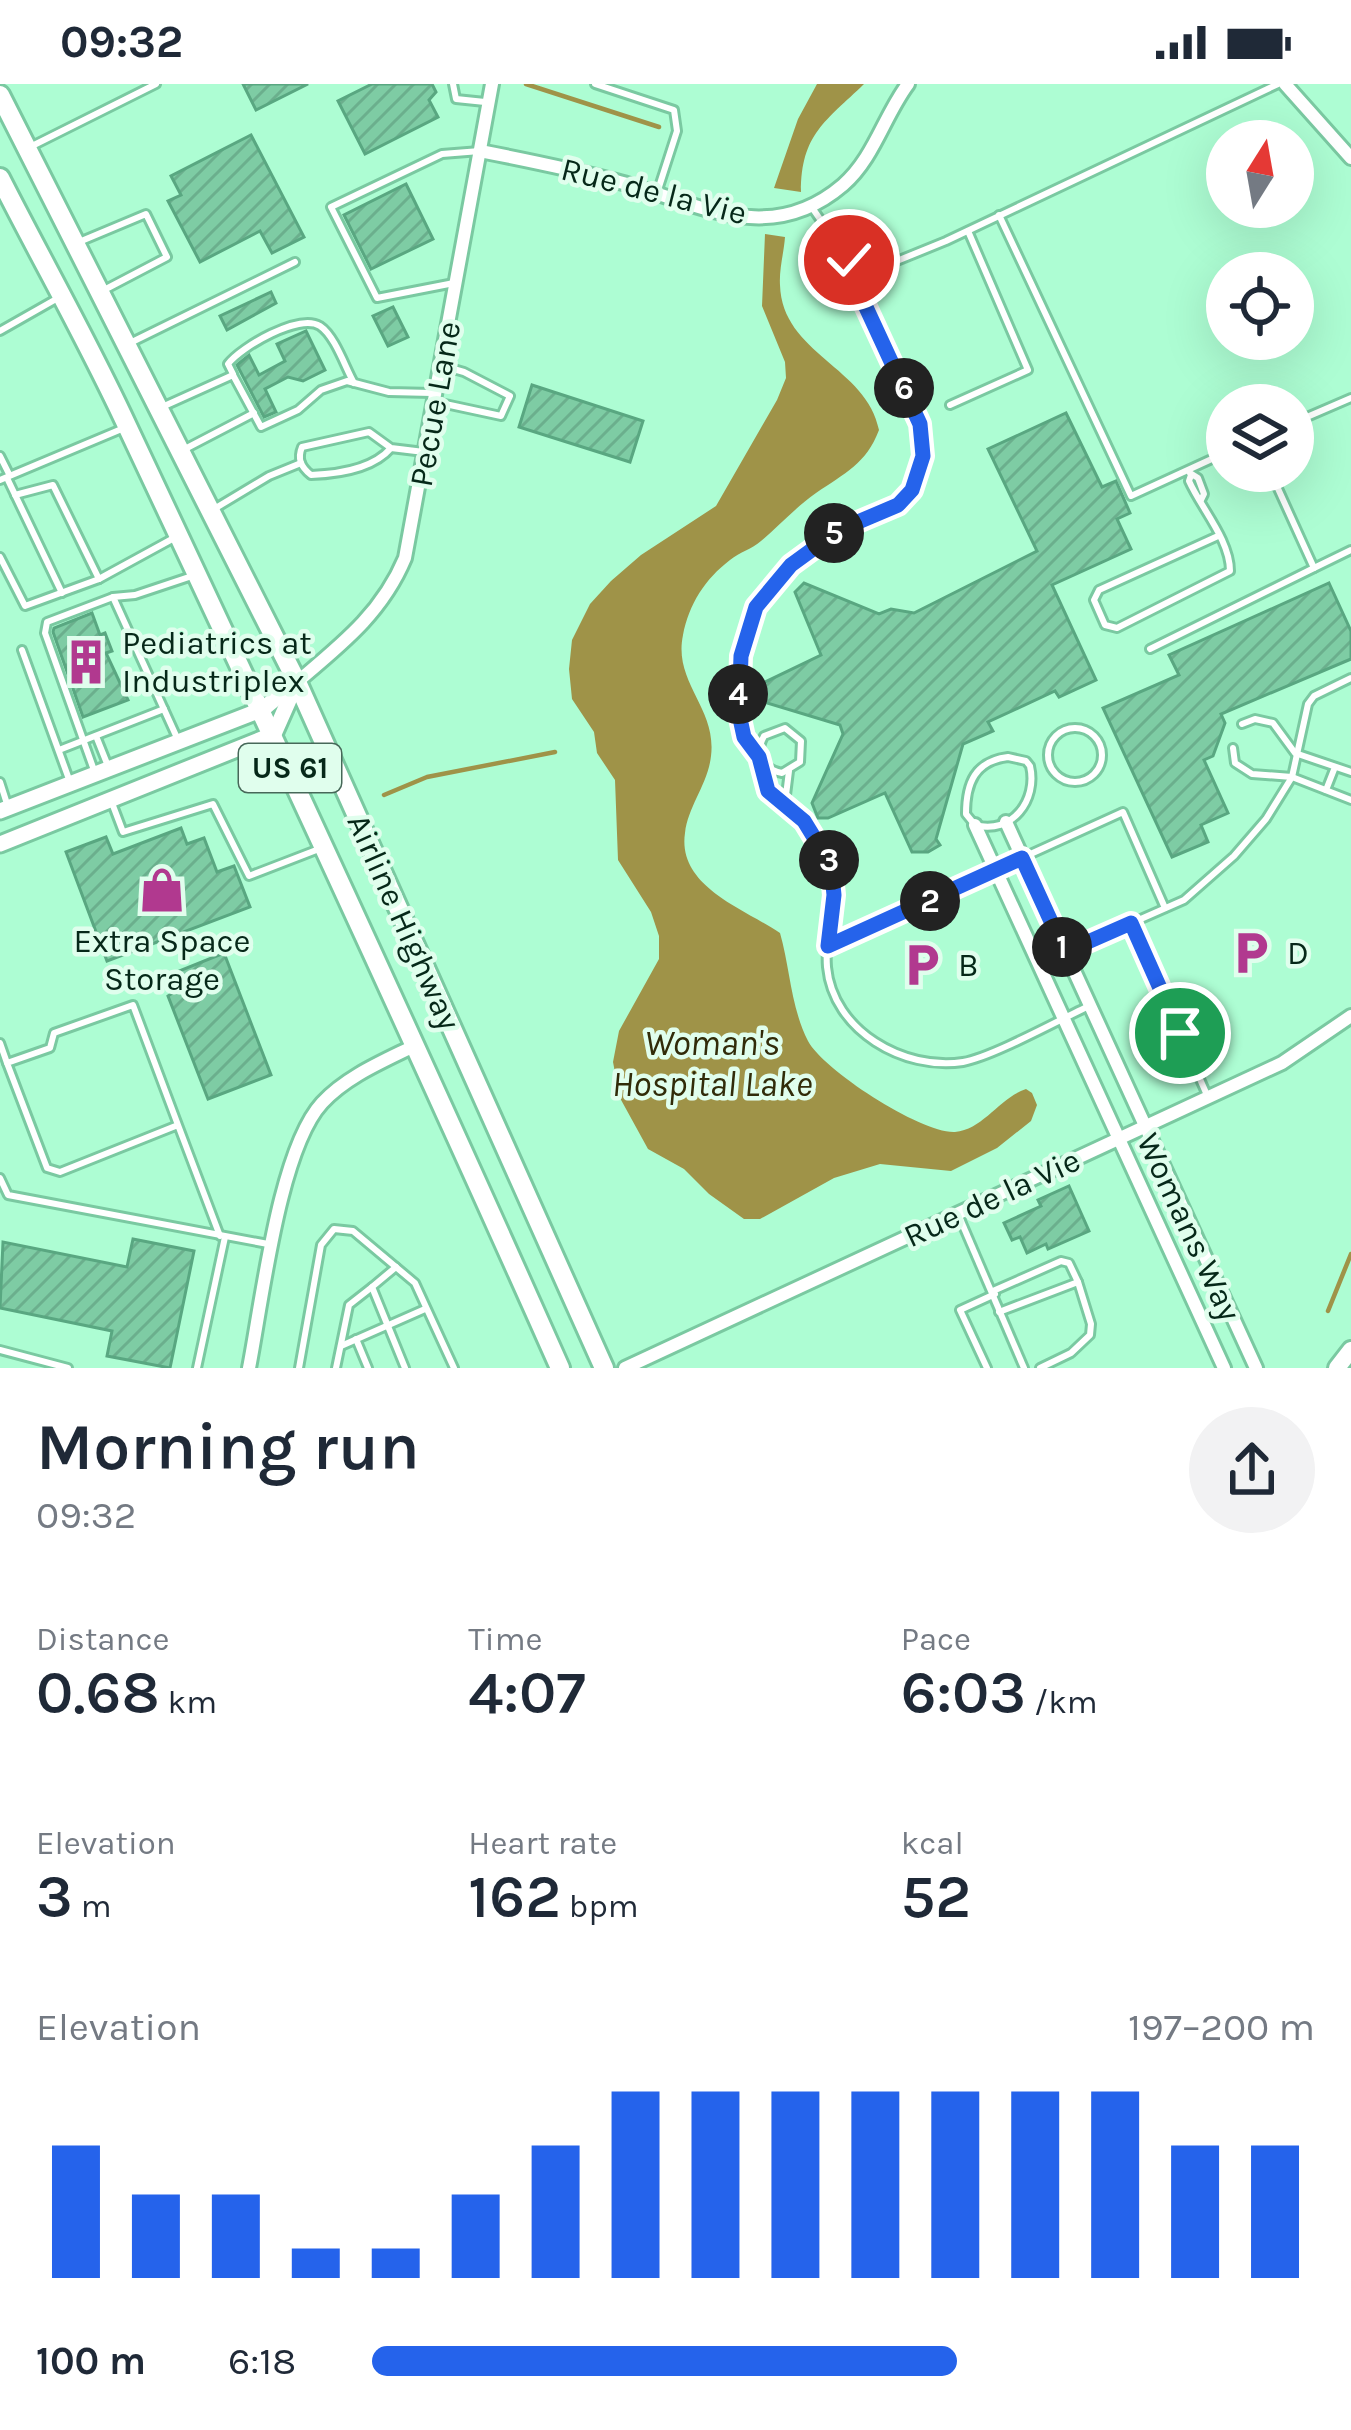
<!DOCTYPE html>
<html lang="en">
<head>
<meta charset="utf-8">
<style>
	:root { --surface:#fff; --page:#f2f2f3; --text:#1f2937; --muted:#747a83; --accent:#2563eb }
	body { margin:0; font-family:Karla,sans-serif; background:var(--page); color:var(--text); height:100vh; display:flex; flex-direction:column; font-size:45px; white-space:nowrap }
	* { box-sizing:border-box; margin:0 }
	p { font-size:39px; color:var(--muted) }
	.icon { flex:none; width:66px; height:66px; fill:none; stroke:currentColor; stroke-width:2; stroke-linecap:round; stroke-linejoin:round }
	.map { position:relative; height:1284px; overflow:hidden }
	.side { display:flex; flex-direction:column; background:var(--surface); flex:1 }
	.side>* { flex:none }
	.needle { width:78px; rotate:11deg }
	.controls { position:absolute; left:1206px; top:36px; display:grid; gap:24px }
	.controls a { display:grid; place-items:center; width:108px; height:108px; border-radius:50%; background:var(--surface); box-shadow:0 12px 48px #0002; font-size:60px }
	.pin { position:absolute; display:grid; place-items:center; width:102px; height:102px; color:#fff; margin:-51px; border:6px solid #fff; border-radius:50%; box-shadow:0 3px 12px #0007 }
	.km { position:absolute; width:60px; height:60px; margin:-30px; border-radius:50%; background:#222; color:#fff; font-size:33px; line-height:60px; text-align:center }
	.round { display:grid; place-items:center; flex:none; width:126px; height:126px; border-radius:63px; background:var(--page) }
	.headline { display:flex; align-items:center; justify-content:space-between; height:204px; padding:0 36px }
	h1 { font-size:66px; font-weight:600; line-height:90px }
	.figures { display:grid; grid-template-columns:repeat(3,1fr); gap:18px; height:204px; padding:12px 36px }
	.figures div { display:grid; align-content:center }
	.figures b { font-size:60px; font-weight:600 }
	.figures small { font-size:33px; font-weight:400 }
	.figures p { font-size:33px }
	.chart { height:336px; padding:24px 36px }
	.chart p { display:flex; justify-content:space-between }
	.chart svg { width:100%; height:216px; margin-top:12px; stroke:var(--accent); stroke-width:6 }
	ul { padding:0 36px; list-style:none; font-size:39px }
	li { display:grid; grid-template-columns:192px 144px 1fr; align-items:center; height:90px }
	li i { height:30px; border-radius:15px; background:var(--accent) }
	.status { display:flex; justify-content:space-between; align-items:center; height:84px; padding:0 60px; background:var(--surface); direction:ltr }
	.status svg { height:33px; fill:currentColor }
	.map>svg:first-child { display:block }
	.water { fill:#9f9348 }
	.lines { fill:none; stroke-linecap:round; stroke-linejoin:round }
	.stream { stroke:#9f9348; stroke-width:4.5 }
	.building { fill:url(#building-hatch); stroke:#59a781; stroke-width:3 }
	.service-casing { stroke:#7ac9a1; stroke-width:12 }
	.minor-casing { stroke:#7ac9a1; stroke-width:18 }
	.tertiary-casing { stroke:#7ac9a1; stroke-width:21 }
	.secondary-casing { stroke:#7ac9a1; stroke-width:22 }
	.trunk-casing { stroke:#7ac9a1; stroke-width:24 }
	.service { stroke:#fff; stroke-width:6 }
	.minor { stroke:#fff; stroke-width:12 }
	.tertiary { stroke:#fff; stroke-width:15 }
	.secondary { stroke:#fff; stroke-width:16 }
	.trunk { stroke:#fff; stroke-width:18 }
	.route-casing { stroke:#fff; stroke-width:24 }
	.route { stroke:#2563eb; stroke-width:15 }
	.labels { text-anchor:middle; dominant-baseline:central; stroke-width:9; stroke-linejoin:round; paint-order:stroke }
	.shield { fill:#e0feed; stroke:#476859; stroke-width:3 }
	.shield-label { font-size:30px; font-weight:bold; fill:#062819 }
	.street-label { font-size:33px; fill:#062819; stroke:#e0feed }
	.poi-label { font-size:33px; fill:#062819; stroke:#e0feed; text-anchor:start }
	.water-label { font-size:36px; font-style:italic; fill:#312b09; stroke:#e0feed }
</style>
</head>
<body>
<div class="status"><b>09:32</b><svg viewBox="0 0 49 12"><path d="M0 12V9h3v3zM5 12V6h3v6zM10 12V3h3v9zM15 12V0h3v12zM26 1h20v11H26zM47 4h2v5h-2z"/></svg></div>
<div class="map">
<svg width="1351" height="1284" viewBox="0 0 1351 1284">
	<defs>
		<pattern id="building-hatch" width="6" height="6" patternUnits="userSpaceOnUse" patternTransform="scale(3)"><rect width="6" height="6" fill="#7ecca4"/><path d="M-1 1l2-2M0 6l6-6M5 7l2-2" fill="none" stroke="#6baf8d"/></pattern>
	</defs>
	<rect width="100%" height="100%" fill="#adfdd3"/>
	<g class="water">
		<path d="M817,0H864C826,37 801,50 801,108L774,104L798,35Z"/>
		<path d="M765,150L785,153C784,168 779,185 780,201C782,270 867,283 879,346C866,380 845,389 816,409C796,423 780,441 761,457C752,465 740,468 730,476C705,495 689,520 683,551C673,599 717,624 711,672C708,700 688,722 685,749C677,803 745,825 780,849C790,884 791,924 808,957C823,986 922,1050 955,1048C984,1045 999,1014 1026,1005L1032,1009L1037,1021L1031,1037L997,1064L951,1087L880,1080L834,1094L760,1135H744L709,1110L684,1085L648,1065L620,1014L613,978L619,947L659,875V852L651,828L618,776L615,696L597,669L594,648L572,615L569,585L572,556L590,520L611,497L641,471L716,422L777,316L786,294L785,278L762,222Z"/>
	</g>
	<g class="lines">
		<g class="stream">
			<polyline points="526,0 659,43"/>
			<polyline points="384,711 427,693 555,668"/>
			<polyline points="1328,1227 1351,1170"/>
		</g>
	</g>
	<g class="building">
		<polygon points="243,0 308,0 256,26"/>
		<polygon points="372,0 432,0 436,8 429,16 438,33 365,70 338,17"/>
		<polygon points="251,51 304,153 272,169 260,147 200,178 168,117 181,111 171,92"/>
		<polygon points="406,100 433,155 371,185 344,131"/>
		<polygon points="271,208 276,219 227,246 220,232"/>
		<polygon points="393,223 408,253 388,262 373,232"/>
		<polygon points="306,247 325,286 303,297 288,293 265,305 276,328 264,333 237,281 249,271 259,291 285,277 277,260"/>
		<polygon points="532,301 643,337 630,378 519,343"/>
		<polygon points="1066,329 1102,403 1116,397 1130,429 1117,435 1131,465 1052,501 1096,596 1059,613 1055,607 988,638 993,647 963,660 936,755 940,761 928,768 912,768 885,709 828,734 818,734 812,719 843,650 840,641 767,619 760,611 761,600 821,571 795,508 804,499 879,530 891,525 914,529 1037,467 988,365"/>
		<polygon points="1329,499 1351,547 1351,575 1221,630 1225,639 1213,672 1204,676 1228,729 1201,741 1208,758 1172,773 1103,624 1179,591 1169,571"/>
		<polygon points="92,529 100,551 105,549 112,567 106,569 128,616 83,633 53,548 54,544"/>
		<polygon points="181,744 187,760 204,754 217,788 234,782 250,823 107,877 66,768 106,753 113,770"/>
		<polygon points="224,869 271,991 208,1015 168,912 184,901 179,887"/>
		<polygon points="1069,1102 1089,1147 1048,1165 1046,1160 1027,1169 1020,1153 1012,1156 1004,1139 1041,1122 1038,1116"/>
		<polygon points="133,1155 194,1167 170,1284 107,1272 112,1247 0,1224 3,1158 127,1183"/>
	</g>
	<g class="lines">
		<g class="service-casing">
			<g id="service">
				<polyline points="453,0 456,15 485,18"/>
				<polyline points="595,0 674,26 677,47 657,109"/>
				<polyline points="30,63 156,0"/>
				<polyline points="813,125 849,177 887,181 946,157 1278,0"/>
				<polyline points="999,131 1131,412 1227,368"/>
				<polyline points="79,158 146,130 167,173 104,206"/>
				<path d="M840,167C864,218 936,337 920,389C909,427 872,431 841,445C765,480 724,563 742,644C746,663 763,686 782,689L800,678L801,657L785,644L764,652C754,670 761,697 773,714C791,721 802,734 814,750C849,798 823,831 827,883C833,947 904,987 963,978C992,973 1059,936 1089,922"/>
				<polyline points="454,199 377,214 331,123 442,70 480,67"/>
				<polyline points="0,247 58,214"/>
				<polyline points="130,259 295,178"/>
				<path d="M233,290L228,280C241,263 299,229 320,242C335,252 345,283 354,299"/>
				<polyline points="436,318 501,332 510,312 464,288 443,282"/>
				<polyline points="950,321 1028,286 968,147"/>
				<polyline points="162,323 233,291 261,343 298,326 321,306 347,297 389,308 432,309"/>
				<polyline points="1293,339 1351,314"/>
				<path d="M391,364C373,385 338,390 311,391C301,383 297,375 302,363L369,348L391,364L424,368"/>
				<polyline points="183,366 254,329"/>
				<polyline points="0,372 9,390"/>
				<polyline points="1270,387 1314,484 1351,466"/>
				<polyline points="1190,389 1198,394 1204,410 1201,416"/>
				<path d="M1191,391L1189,397C1201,424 1230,456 1230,487L1117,544L1105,541L1094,516L1099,506L1218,452"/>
				<polyline points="7,394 62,509"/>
				<polyline points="0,396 124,344"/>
				<polyline points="15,411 53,401 99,495"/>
				<polyline points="214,425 269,392 301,379"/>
				<polyline points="0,473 25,522 99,495 174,454"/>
				<polyline points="1150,565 1314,484"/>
				<polyline points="22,566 70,698"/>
				<polyline points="1242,640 1255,635 1273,639 1295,669 1351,688"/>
				<circle cx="1075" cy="671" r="27"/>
				<polyline points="96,652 108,682"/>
				<polyline points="178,656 113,513 135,511 192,492"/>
				<polyline points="1233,664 1235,679 1252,690 1292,693 1351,716"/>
				<polyline points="59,666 164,625"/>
				<path d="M1008,673L1026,677L1030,682C1038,716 1012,751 975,741L966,730C966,699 975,677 1008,673Z"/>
				<polyline points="95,689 45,549 47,538 113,513"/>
				<polyline points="0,698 8,723"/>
				<polyline points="1326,706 1335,683"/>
				<polyline points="112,719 123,748 213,720 249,792 319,765"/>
				<polyline points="785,719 789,687"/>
				<polyline points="1131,839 1207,1011"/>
				<polyline points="828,862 1123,728 1165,824"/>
				<polyline points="1068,867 1184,816 1234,772 1266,735 1292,693 1308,620 1314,612 1351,594"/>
				<polyline points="0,959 7,979"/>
				<polyline points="178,1041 133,921 54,949 50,964 7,979 47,1084 60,1088 178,1041 220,1152"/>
				<polyline points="0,1094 8,1111 268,1160"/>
				<polyline points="958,1130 1024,1284"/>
				<polyline points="396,1183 372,1203 405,1284"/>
				<polyline points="993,1207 1061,1177 1069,1179 1078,1198"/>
				<polyline points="999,1228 1078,1198 1091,1240 1090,1251 1071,1269 1040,1284"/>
				<polyline points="356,1255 368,1284"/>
				<polyline points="341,1262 425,1225"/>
				<polyline points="0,1266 68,1284"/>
				<polyline points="197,1284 225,1153"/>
				<polyline points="299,1284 321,1161 334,1145 353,1147 415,1199 454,1284"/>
				<polyline points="336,1284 349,1221 372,1203"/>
				<polyline points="987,1284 960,1226 995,1210"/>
			</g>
		</g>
		<g class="minor-casing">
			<g id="minor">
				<polyline points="1285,0 1351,74"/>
				<path d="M480,67C526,76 571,85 616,97C696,118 768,165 843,101C874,74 884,32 908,0"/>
				<path d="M297,598C342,560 382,529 405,474L492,0"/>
				<polyline points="1006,738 1256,1284"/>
				<polyline points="975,741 1224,1284"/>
				<path d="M249,1284C262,1218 279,1066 322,1019C347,992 384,977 416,961"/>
				<polyline points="625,1284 1282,979 1351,932"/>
			</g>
		</g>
		<g class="tertiary-casing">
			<g id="tertiary">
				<polyline points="0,727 263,625 294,599"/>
				<polyline points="0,760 274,650 297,598"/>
			</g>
		</g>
		<g class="secondary-casing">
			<polyline id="secondary" points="1337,1284 1351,1266"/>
		</g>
		<g class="trunk-casing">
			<g id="trunk">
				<polyline points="0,11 297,598 604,1284"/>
				<path d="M0,94C42,177 89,259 128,344C275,656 420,969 560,1284"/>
			</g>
		</g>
		<use href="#service" class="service"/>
		<use href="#minor" class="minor"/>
		<use href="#tertiary" class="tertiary"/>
		<use href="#secondary" class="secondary"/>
		<use href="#trunk" class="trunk"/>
	</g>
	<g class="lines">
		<g class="route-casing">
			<polyline id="route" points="849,176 840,167 920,340 923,372 912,406 898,421 839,446 791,481 756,523 741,572 739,630 744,653 759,673 768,707 804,737 831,781 834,811 828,862 1022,774 1065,868 1131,839 1180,949"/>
		</g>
		<use href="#route" class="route"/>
	</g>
	<defs>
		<g id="building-bare" transform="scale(3.6)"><path d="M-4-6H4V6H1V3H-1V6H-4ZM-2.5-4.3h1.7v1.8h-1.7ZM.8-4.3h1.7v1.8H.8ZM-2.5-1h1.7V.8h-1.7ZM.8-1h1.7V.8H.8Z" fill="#b1398f" stroke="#e0feed" stroke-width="2.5" paint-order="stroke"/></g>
		<g id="shop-bare" transform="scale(3.6)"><path d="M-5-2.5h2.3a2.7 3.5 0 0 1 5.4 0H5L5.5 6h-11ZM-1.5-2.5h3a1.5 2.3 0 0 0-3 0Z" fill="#b1398f" stroke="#e0feed" stroke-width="2.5" paint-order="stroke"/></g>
		<g id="parking-bare" transform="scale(3.6)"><path d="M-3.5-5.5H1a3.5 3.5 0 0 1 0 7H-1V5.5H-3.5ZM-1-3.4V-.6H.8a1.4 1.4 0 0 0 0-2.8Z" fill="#b1398f" stroke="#e0feed" stroke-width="2.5" paint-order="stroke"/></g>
	</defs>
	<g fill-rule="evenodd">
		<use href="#building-bare" x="86" y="578"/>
		<use href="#shop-bare" x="162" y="806"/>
		<use href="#parking-bare" x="1251" y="869"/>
		<use href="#parking-bare" x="922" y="881"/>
	</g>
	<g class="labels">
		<rect class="shield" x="239" y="660" width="102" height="48" rx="9"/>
		<g class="shield-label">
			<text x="290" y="684">US 61</text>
		</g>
		<g class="street-label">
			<text transform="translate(654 107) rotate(14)">Rue de la Vie</text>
			<text transform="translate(435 320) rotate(-80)">Pecue Lane</text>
			<text transform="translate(404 838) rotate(66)">Airline Highway</text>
			<text transform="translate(992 1114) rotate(-25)">Rue de la Vie</text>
			<text transform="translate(1189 1143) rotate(65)">Womans Way</text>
		</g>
		<g class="poi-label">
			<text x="122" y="559">Pediatrics at<tspan x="122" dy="38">Industriplex</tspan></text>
			<text x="162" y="857" text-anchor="middle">Extra Space<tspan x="162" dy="38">Storage</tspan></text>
			<text x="1287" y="869">D</text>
			<text x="958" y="881">B</text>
		</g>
		<g class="water-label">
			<text x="712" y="959">Woman's<tspan x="712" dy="41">Hospital Lake</tspan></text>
		</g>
	</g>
</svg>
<div class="controls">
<a><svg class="needle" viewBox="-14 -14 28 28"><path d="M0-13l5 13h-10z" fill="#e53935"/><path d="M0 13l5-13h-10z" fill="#747a83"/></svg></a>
<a><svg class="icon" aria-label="locate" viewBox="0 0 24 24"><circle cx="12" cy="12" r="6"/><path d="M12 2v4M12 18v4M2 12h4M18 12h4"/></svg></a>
<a><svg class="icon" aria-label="layers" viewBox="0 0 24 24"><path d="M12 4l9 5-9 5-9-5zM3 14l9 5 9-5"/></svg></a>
</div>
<div class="pin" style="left:1180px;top:949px;background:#1e9e55"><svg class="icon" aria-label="arrive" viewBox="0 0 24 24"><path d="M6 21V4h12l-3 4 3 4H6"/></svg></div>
<div class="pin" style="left:849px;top:176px;background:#d93025"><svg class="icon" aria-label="check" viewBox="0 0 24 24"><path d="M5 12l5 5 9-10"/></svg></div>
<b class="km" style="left:1062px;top:863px">1</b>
<b class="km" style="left:930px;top:817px">2</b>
<b class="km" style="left:829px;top:776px">3</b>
<b class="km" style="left:738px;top:610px">4</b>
<b class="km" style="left:834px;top:449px">5</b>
<b class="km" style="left:904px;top:304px">6</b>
</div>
<section class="side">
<div class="headline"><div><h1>Morning run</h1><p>09:32</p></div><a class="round"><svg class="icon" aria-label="share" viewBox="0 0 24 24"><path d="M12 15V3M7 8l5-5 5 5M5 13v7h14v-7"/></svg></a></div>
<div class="figures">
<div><p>Distance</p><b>0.68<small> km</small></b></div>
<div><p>Time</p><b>4:07</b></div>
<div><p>Pace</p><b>6:03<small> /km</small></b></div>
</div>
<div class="figures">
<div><p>Elevation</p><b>3<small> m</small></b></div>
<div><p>Heart rate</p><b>162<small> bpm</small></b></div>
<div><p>kcal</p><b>52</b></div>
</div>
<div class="chart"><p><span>Elevation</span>197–200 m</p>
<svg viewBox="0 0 160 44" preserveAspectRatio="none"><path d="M5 44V17M15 44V27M25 44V27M35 44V38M45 44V38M55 44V27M65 44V17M75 44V6M85 44V6M95 44V6M105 44V6M115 44V6M125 44V6M135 44V6M145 44V17M155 44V17"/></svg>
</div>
<ul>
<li><b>100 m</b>6:18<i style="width:62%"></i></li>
</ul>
</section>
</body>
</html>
